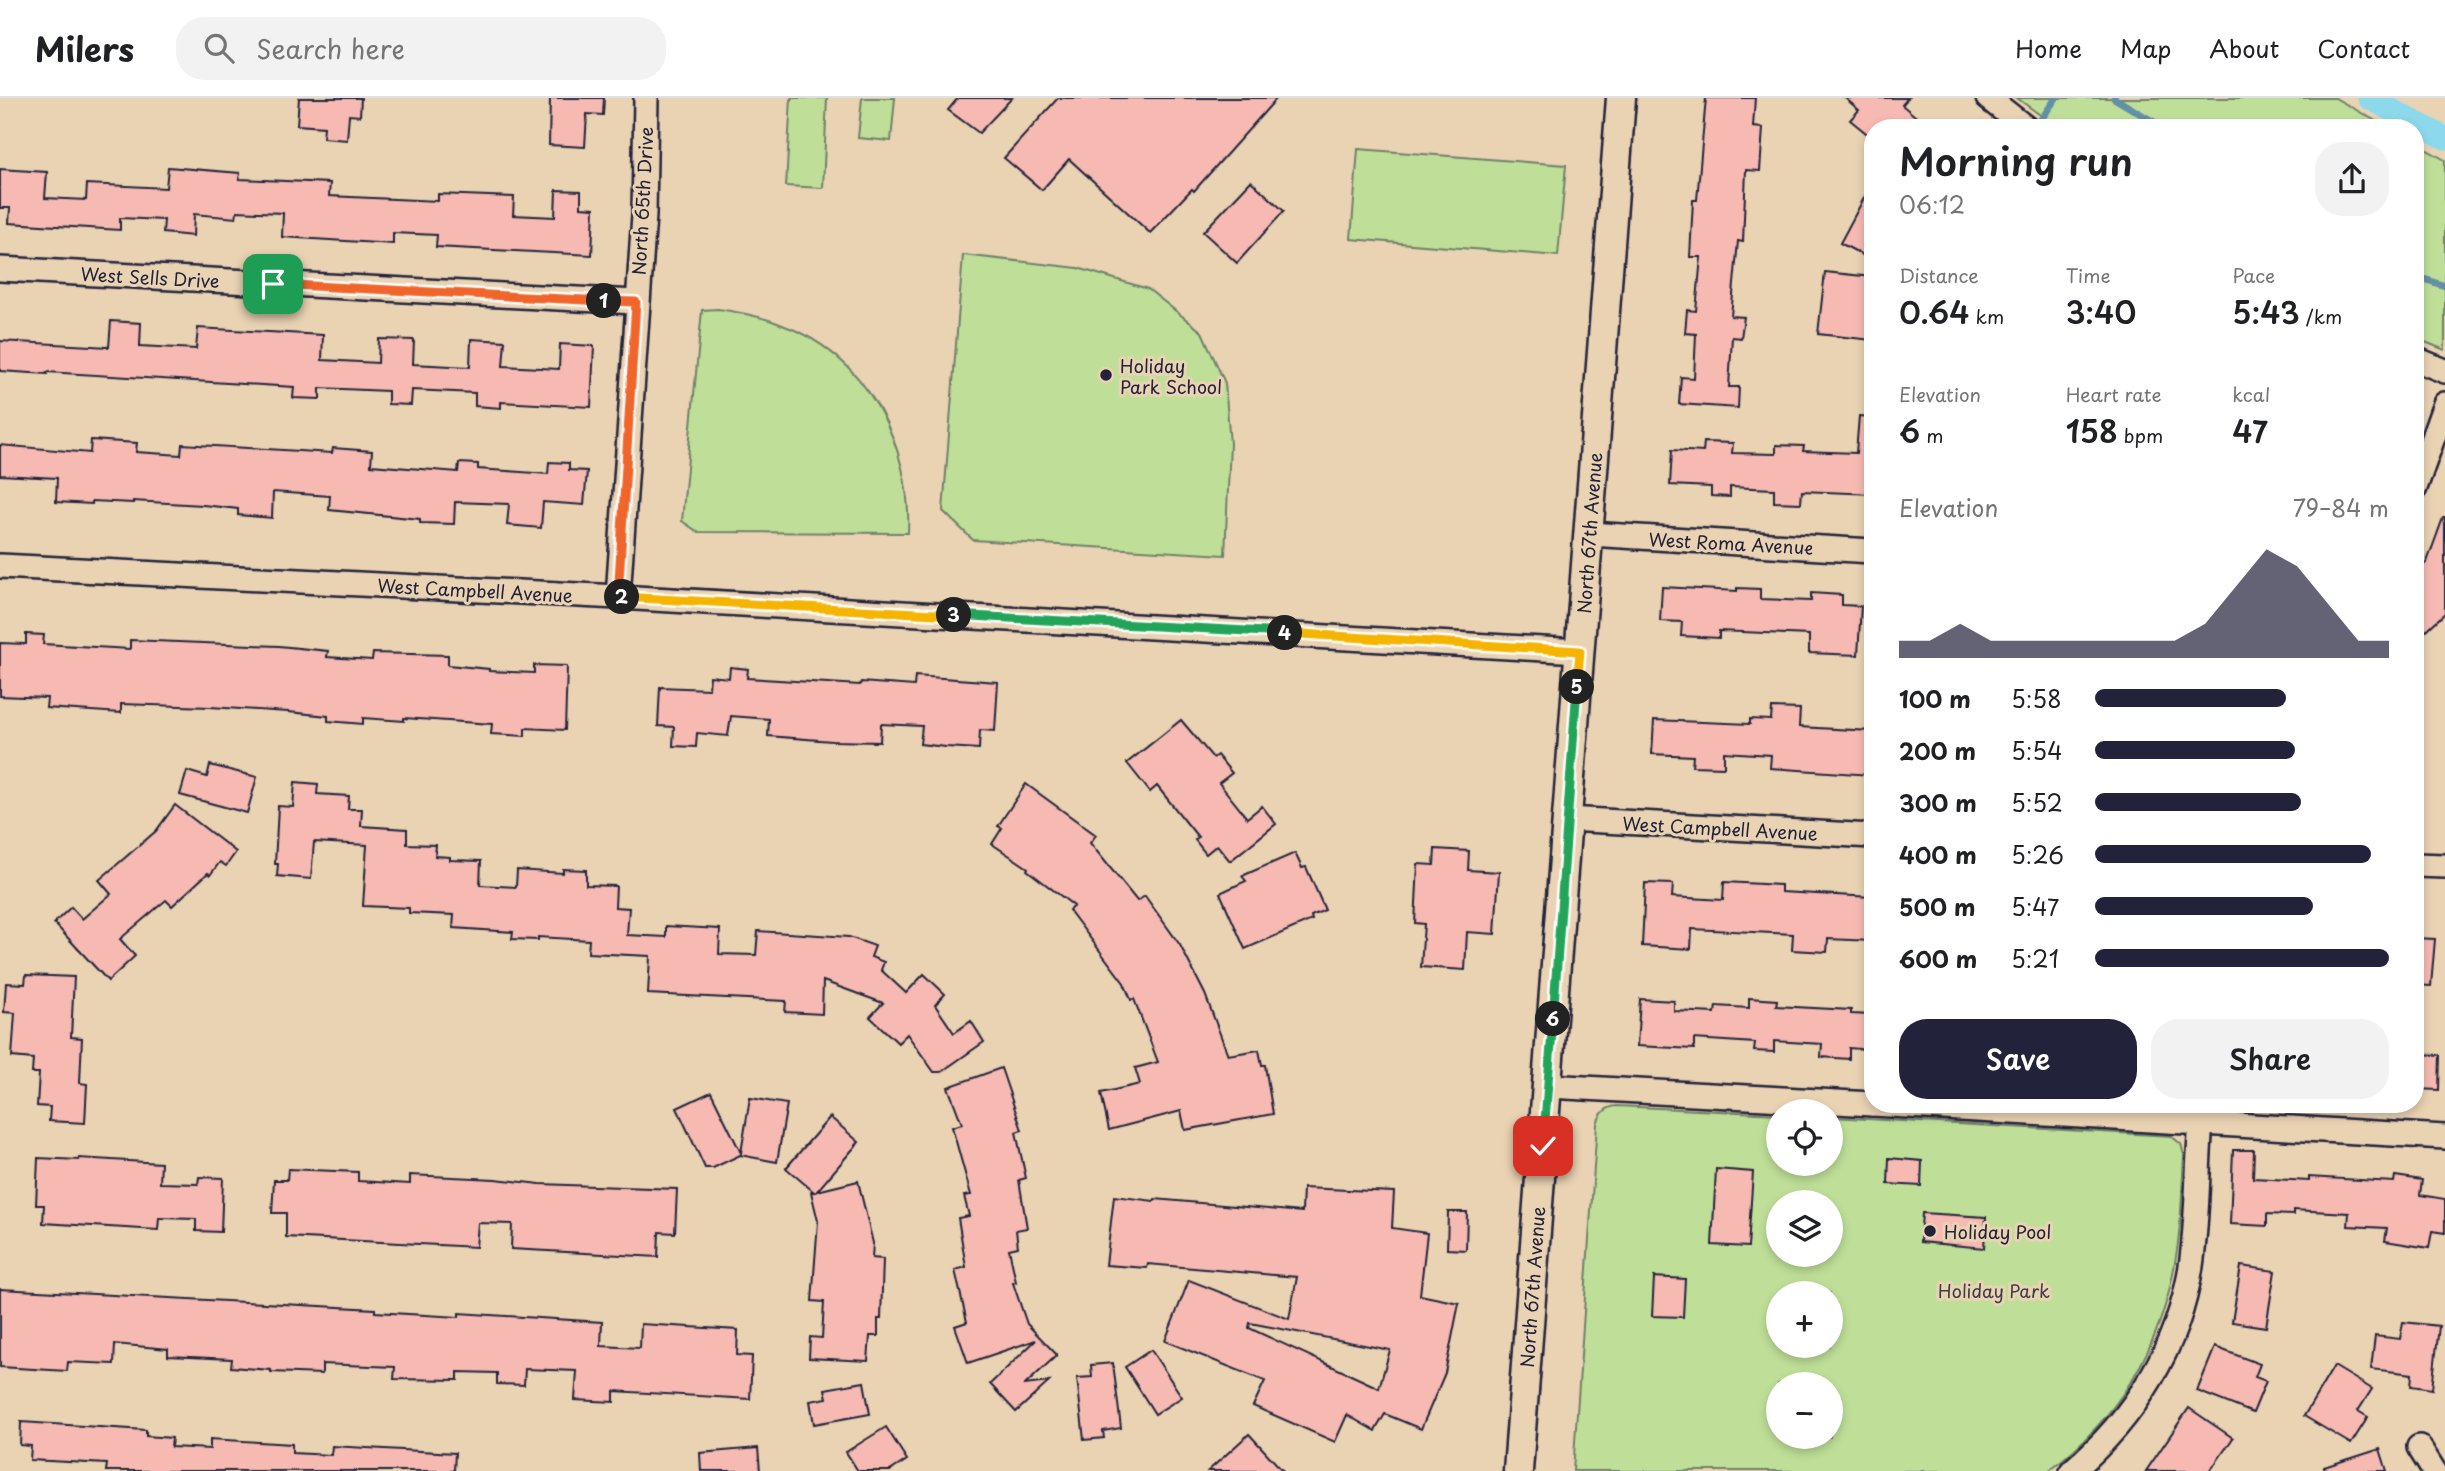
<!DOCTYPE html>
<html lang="en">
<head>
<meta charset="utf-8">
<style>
	:root { --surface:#fff; --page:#f2f2f2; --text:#202124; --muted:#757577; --line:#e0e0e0; --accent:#22223b }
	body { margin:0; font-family:"Playpen Sans",sans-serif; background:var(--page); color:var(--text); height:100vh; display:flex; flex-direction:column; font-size:26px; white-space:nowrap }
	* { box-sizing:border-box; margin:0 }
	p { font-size:23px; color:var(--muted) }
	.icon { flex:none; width:38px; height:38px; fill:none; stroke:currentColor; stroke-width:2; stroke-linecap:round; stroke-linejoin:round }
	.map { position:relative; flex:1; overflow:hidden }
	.side { position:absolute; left:1864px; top:21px; width:560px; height:994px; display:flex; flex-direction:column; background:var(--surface); border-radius:28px; box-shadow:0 4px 10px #0003 }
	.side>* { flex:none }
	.controls { position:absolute; left:1766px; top:1001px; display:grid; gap:14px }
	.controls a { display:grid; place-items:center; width:77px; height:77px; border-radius:50%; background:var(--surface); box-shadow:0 4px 10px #0003; font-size:35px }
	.pin { position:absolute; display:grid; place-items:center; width:60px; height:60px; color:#fff; margin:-30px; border-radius:14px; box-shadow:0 4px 10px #0006 }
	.km { position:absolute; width:35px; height:35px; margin:-18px; border-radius:50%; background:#222; color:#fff; font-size:19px; line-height:35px; text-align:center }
	.round { display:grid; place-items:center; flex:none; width:74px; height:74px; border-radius:28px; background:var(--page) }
	.head { display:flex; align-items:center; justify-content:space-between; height:119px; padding:0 35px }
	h1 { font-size:38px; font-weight:600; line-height:52px }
	.stats { display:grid; grid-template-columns:repeat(3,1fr); gap:10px; height:119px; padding:7px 35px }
	.stats div { display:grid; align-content:center }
	.stats b { font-size:30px; font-weight:600 }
	.stats small { font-size:19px; font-weight:400 }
	.stats p { font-size:19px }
	.chart { height:196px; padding:14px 35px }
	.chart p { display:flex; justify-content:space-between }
	.chart svg { width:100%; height:126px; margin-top:7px; fill:var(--accent); opacity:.7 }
	.button { display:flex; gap:14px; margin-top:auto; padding:14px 35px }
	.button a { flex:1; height:80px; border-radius:28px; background:var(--accent); color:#fff; font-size:28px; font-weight:600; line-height:80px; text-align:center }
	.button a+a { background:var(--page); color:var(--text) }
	ul { padding:0 35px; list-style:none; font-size:23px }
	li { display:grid; grid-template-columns:112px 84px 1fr; align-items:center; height:52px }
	li i { height:18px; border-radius:9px; background:var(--accent) }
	header { display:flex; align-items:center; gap:42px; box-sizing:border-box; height:98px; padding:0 35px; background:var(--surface); border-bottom:2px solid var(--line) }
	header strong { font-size:33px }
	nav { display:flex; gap:38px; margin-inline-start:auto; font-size:24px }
	.search { width:490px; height:63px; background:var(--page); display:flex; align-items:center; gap:18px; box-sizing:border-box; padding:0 24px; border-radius:28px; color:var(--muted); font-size:26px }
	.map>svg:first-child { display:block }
	.green { fill:#bfdf98; stroke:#70806a; stroke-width:2; fill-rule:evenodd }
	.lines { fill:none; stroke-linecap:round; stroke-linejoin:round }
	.stream { stroke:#6290a5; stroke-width:7 }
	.canal { stroke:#8cd9ec; stroke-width:23 }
	.building { fill:#f6bab2; stroke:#22223b; stroke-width:2; fill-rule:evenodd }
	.minor-casing { stroke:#22223b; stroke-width:28 }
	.major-casing { stroke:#22223b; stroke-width:33 }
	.minor { stroke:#ead3b3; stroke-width:23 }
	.major { stroke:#ead3b3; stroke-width:28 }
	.split-1-casing { stroke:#fff; stroke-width:14 }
	.split-2-casing { stroke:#fff; stroke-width:14 }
	.split-3-casing { stroke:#fff; stroke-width:14 }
	.split-4-casing { stroke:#fff; stroke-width:14 }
	.split-5-casing { stroke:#fff; stroke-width:14 }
	.split-6-casing { stroke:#fff; stroke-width:14 }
	.split-7-casing { stroke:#fff; stroke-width:14 }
	.split-1 { stroke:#f0652b; stroke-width:9 }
	.split-2 { stroke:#f0652b; stroke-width:9 }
	.split-3 { stroke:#f5b400; stroke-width:9 }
	.split-4 { stroke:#22a559; stroke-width:9 }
	.split-5 { stroke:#f5b400; stroke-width:9 }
	.split-6 { stroke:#22a559; stroke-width:9 }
	.split-7 { stroke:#22a559; stroke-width:9 }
	.poi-dot { fill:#22223b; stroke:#ead3b3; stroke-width:2.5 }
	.labels { text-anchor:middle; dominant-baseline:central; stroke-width:6; stroke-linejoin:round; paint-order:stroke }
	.street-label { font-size:18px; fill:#22223b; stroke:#ead3b3 }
	.poi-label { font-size:18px; fill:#22223b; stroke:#ead3b3; text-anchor:start }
	.park-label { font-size:18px; fill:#3a3e49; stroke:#ead3b3 }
</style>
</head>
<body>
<header>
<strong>Milers</strong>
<div class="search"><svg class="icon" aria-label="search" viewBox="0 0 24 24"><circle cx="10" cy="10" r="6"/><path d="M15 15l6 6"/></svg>Search here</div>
<nav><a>Home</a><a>Map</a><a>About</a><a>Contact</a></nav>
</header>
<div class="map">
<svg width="2445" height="1373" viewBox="0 0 2445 1373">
	<rect width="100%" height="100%" fill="#ead3b3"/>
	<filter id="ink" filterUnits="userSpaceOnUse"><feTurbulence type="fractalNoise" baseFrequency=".0143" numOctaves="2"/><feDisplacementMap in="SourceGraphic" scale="14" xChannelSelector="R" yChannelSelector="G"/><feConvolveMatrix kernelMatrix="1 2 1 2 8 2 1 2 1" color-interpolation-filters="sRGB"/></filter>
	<g filter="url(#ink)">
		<g class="green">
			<polygon points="791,0 827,0 823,90 786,88"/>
			<polygon points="862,0 895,0 891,43 858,40"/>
			<polygon points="2017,0 2335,0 2388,30 2058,30"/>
			<polygon points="2415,45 2445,62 2445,252 2415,240"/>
			<polygon points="1358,51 1566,67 1558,158 1351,141"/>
			<polygon points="963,157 1078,170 1148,191 1202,234 1225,285 1230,346 1225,457 973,442 943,413"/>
			<path d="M718,211C739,214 760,218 780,226C867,257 912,347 908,435L698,434L682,423L702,212Z"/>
			<path d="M1617,1008L1778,1016V1066H1830L1831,1019L2171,1038L2181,1046L2184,1057C2182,1090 2182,1125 2176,1158C2163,1247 2119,1320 2048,1373H1573L1597,1026C1600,1015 1606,1009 1617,1008ZM1778,1104H1830V1157H1778ZM1778,1195H1830V1248H1778ZM1778,1286H1830V1339H1778Z"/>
		</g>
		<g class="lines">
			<g class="stream">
				<polyline points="2114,0 2164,30"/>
				<polyline points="2038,26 2056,0"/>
				<polyline points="2415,178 2445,188"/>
			</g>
			<polyline class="canal" points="2369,0 2445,40"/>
		</g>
		<g class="building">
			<polygon points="299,0 361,0 360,18 349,17 347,42 323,40 324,29 297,27"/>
			<polygon points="550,0 604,0 603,17 587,16 585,49 549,47"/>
			<polygon points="958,0 1012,0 979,35 948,12"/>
			<polygon points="1058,0 1277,0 1194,93 1192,91 1150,135 1069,61 1042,92 1004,60"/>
			<polygon points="1706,0 1755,0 1753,29 1763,30 1760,73 1746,72 1743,144 1738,143 1731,218 1744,219 1741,240 1732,239 1729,289 1739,289 1738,310 1679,306 1681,279 1694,280 1696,236 1685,235 1687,212 1696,213 1701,159 1690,159 1693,102 1697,102"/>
			<polygon points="1845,0 1908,0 1902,7 1929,30 1872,30 1871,39 1850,22 1859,12"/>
			<polygon points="168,69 240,75 239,81 330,85 329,98 438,103 438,96 514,99 513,117 555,119 556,92 581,93 581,109 594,110 592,157 436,149 437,137 393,135 393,146 282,139 283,115 237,113 236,120 194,116 193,138 163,135 164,122 120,120 120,132 9,125 10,110 0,110 0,71 47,74 45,100 86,102 87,86 166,90"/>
			<polygon points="1251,83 1284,113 1237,165 1203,134"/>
			<polygon points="1872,85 1872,162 1840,145"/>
			<polygon points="1825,174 1872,179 1872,242 1818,236"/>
			<polygon points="111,223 141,225 140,248 196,251 198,230 323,237 322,262 378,265 379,241 414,242 413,266 470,269 471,241 505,243 503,268 559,271 560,246 594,248 591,309 501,304 501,310 475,308 475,295 412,292 411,307 388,306 388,293 320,290 320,301 293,300 294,289 47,274 47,276 0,273 0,243 109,249"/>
			<polygon points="1859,318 1872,319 1872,396 1802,393 1801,405 1774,404 1774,391 1730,389 1730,399 1711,398 1711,389 1670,387 1672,352 1703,354 1704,344 1733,345 1732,355 1776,356 1776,347 1804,348 1803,353 1856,355"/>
			<polygon points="91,342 137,345 136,354 181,357 182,346 332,355 333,350 372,353 371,367 458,374 459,365 478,366 478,371 548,376 549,364 569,365 569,372 587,373 584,407 543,404 541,430 507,427 509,406 455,404 454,426 420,425 420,421 329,412 330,398 273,394 272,420 238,417 238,411 203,407 133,403 133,405 92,403 92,406 56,404 57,380 0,377 0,347 90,355"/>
			<polygon points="2443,420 2445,420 2445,515 2415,543 2415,475 2427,464"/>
			<polygon points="1662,489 1737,493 1737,490 1760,491 1760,501 1811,503 1811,495 1842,497 1842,507 1861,508 1858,557 1809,555 1809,537 1719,533 1719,540 1681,538 1682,524 1660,523"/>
			<polygon points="26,536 44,537 43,546 130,551 130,542 279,548 328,553 327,559 372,562 373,555 448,557 448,567 489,571 489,573 534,575 534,567 567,568 565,632 525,630 525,638 491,636 492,626 404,620 404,623 363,620 363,626 328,623 328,618 288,614 210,609 121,606 121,615 46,610 47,600 0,598 0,545 26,546"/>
			<polygon points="730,569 748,571 747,580 860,587 861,584 914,588 915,578 998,584 995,633 980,632 979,651 946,649 920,646 922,628 881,626 880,644 832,643 768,638 769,621 731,618 728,638 697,635 696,649 673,648 674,629 658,628 660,589 709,591 710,578 729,580"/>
			<polygon points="1772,610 1800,611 1799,629 1872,633 1871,677 1770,670 1771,657 1724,654 1724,669 1692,668 1693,658 1652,656 1654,622 1750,626 1750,621 1771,622"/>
			<polygon points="1181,622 1213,660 1217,657 1232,675 1219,685 1247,720 1262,708 1276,726 1230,763 1217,747 1206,756 1195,742 1198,739 1157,688 1150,694 1127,665"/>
			<polygon points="210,667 257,679 247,715 180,697 187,673 207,679"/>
			<polygon points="295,684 318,686 317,696 349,698 348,711 362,711 361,728 407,731 407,746 436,747 435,758 450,759 450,762 481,763 480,787 516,789 517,772 563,775 563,771 586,772 586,787 616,788 615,809 629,810 627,837 666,839 666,828 720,831 719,856 756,857 758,833 849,839 875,848 871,859 884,864 881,872 906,895 924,876 945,896 935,907 954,935 971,923 984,944 941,974 934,974 907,936 898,945 870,919 883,905 823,883 822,916 785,914 786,903 648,896 650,858 588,855 589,842 538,839 538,842 512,841 513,834 453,830 454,817 409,815 409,810 363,808 367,747 314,744 311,781 277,778 278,766 275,766 278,708 293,709"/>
			<polygon points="1026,686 1096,737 1090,745 1137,803 1145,798 1180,847 1205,896 1228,957 1259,952 1262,967 1265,967 1273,1016 1185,1032 1181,1013 1109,1032 1101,995 1140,986 1135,970 1158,964 1134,901 1131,902 1124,885 1069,812 1074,808 1027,772 1028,770 992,746 1002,730 998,728"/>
			<polygon points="175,707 236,754 226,768 220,764 210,777 208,775 172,808 166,802 120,841 135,858 108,883 54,825 71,809 82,821 111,796 99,782 156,733"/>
			<polygon points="1435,751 1469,753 1468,772 1499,774 1495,836 1467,834 1465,872 1421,869 1424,826 1415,825 1418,766 1434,767"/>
			<polygon points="1295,755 1302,770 1306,769 1325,812 1311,818 1312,822 1245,851 1220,795 1246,783 1242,778"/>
			<polygon points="1724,784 1781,787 1781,794 1872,799 1872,843 1828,841 1827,854 1792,852 1793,836 1692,831 1691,851 1642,848 1645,785 1673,786 1672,799 1723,802"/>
			<polygon points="2415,840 2435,841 2431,888 2415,887"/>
			<polygon points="26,877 74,879 71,939 82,940 80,985 87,986 85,1025 49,1023 50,1009 37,1008 39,975 32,975 33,961 12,959 15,915 4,914 6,885 25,886"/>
			<polygon points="1749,900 1777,902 1776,908 1851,912 1851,916 1872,917 1872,952 1849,950 1849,961 1821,959 1822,946 1774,943 1774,954 1754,953 1755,945 1694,941 1694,951 1637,948 1640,901 1674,903 1674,913 1715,915 1716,908 1749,910"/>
			<polygon points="2415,956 2440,957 2439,992 2415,991"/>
			<polygon points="1001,970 1022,1032 1016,1034 1026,1080 1019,1082 1027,1130 1016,1132 1018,1149 1009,1151 1016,1184 1013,1185 1027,1226 1057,1257 1025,1287 1049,1284 1016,1314 990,1286 1036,1242 968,1265 955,1228 967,1224 955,1172 966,1169 958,1120 969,1118 964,1098 971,1097 952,1029 962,1026 948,989"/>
			<polygon points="711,994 741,1055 750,1000 787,1006 777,1064 740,1057 713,1070 705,1070 677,1010"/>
			<polygon points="830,1019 859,1044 817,1093 858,1083 873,1145 872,1160 883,1161 881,1221 878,1221 878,1238 870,1238 868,1263 809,1260 810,1239 822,1240 824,1204 812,1203 818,1123 811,1094 814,1094 786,1070"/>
			<polygon points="2233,1052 2254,1052 2253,1080 2309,1083 2309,1079 2394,1084 2395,1078 2422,1082 2420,1097 2445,1101 2445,1135 2432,1133 2429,1150 2385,1143 2387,1130 2348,1128 2349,1115 2293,1112 2293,1117 2267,1116 2267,1128 2230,1126"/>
			<polygon points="38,1060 79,1062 79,1060 161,1065 160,1085 198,1086 199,1079 223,1080 221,1134 196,1133 196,1121 159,1120 158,1132 43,1125 44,1107 36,1107"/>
			<polygon points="1889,1060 1922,1063 1921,1088 1888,1086"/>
			<polygon points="288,1071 358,1074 358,1083 410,1086 410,1077 495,1081 540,1086 677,1091 675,1135 659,1134 658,1159 511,1151 512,1126 478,1125 476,1149 286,1139 286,1115 272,1115 274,1082 287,1082"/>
			<polygon points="1716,1071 1753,1074 1748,1149 1712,1147"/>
			<path d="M1303,1090L1394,1094L1392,1130L1427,1135L1420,1197L1459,1205L1445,1275L1421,1331L1385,1316L1375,1333L1347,1317L1335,1344L1253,1308L1265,1283L1165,1243L1189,1182L1289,1221L1297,1179L1148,1166L1147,1170L1106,1167L1114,1098L1154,1103L1155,1101L1302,1114ZM1250,1225L1390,1252L1379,1290L1249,1230Z"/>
			<polygon points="1448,1114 1467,1114 1466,1152 1447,1151"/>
			<polygon points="1922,1115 1986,1119 1984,1150 1920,1144"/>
			<polygon points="2241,1168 2275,1173 2266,1229 2232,1224"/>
			<polygon points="1654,1179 1685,1181 1683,1219 1652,1218"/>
			<polygon points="0,1191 375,1211 375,1214 459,1219 459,1215 602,1224 601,1248 640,1250 641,1226 738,1232 737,1257 752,1258 750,1301 614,1293 614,1304 575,1302 577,1273 525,1271 524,1287 497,1286 497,1275 458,1274 458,1282 394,1281 395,1269 322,1266 322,1276 271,1274 271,1272 231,1269 232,1261 168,1258 168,1251 115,1246 114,1266 68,1264 67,1273 0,1269"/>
			<polygon points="2403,1224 2439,1228 2432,1291 2411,1288 2412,1276 2371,1271 2375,1238 2400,1241"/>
			<polygon points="2215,1249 2260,1266 2255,1279 2266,1283 2253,1315 2197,1293"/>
			<polygon points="1151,1252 1182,1299 1155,1316 1125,1269"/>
			<polygon points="1113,1265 1121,1330 1103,1333 1104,1340 1084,1342 1077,1280 1092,1279 1091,1267"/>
			<polygon points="2334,1268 2372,1291 2358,1313 2368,1319 2351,1346 2304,1318"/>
			<polygon points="864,1284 870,1316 814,1326 810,1303 827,1300 825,1291"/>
			<polygon points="2189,1310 2233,1340 2210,1373 2146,1373"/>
			<polygon points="21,1324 146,1332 146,1338 172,1340 171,1349 210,1351 210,1341 292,1346 292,1355 331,1357 332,1348 455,1355 454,1373 106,1373 107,1366 30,1362 31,1348 20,1347"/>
			<polygon points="886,1329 907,1362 890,1373 858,1373 846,1354"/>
			<polygon points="1249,1336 1283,1373 1208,1373"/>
			<polygon points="758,1350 760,1373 701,1373 700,1355"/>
			<polygon points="2380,1351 2387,1373 2324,1373 2324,1369"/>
		</g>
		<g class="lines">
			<g class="minor-casing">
				<g id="minor">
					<polyline points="1988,0 2026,30"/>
					<polyline points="0,171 636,204"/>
					<polyline points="2415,261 2445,273"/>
					<polyline points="2415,390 2445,306"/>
					<polyline points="1589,436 1872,453"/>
					<polyline points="0,468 618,499 1580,553"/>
					<polyline points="618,499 644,117 646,0"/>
					<polyline points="1567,721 1872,738"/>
					<polyline points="2415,767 2445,768"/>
					<polyline points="1548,988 1872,1006"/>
					<polyline points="1873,1006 2445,1039"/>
					<polyline points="2419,1349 2434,1373"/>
					<path d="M2072,1373C2134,1321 2179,1249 2191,1168C2198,1121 2197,1071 2201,1024"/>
				</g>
			</g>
			<g class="major-casing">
				<polyline id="major" points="1518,1373 1621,0"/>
			</g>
			<use href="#minor" class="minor"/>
			<use href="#major" class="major"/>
		</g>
	</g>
	<g class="lines" filter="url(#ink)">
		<g class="split-1-casing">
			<polyline id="split-1" points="273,186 604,203"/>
		</g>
		<g class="split-2-casing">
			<polyline id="split-2" points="604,203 636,204 618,499 622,499"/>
		</g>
		<g class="split-3-casing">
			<polyline id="split-3" points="622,499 954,517"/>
		</g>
		<g class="split-4-casing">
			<polyline id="split-4" points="954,517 1285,535"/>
		</g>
		<g class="split-5-casing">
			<polyline id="split-5" points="1285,535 1580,553 1577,589"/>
		</g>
		<g class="split-6-casing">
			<polyline id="split-6" points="1553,921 1577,589"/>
		</g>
		<g class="split-7-casing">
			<polyline id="split-7" points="1543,1048 1553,921"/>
		</g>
		<use href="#split-1" class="split-1"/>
		<use href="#split-2" class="split-2"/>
		<use href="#split-3" class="split-3"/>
		<use href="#split-4" class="split-4"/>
		<use href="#split-5" class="split-5"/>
		<use href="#split-6" class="split-6"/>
		<use href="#split-7" class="split-7"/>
	</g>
	<g class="poi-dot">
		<circle cx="1106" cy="277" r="7"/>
		<circle cx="1930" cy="1133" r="7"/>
	</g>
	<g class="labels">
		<g class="street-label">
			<text transform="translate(642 103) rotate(-87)">North 65th Drive</text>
			<text transform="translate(150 179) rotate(3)">West Sells Drive</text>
			<text transform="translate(1589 435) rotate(-86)">North 67th Avenue</text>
			<text transform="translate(1731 445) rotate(3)">West Roma Avenue</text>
			<text transform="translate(475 492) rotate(3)">West Campbell Avenue</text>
			<text transform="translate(1720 730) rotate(3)">West Campbell Avenue</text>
			<text transform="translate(1532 1189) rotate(-86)">North 67th Avenue</text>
		</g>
		<g class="poi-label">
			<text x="1120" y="267">Holiday<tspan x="1120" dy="21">Park School</tspan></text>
			<text x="1944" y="1133">Holiday Pool</text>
		</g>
		<g class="park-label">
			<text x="1994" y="1192">Holiday Park</text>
		</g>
	</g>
</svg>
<div class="controls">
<a><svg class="icon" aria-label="locate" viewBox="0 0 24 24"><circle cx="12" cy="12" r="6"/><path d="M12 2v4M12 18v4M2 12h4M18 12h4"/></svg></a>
<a><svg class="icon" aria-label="layers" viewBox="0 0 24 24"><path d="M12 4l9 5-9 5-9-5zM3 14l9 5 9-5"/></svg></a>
<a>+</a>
<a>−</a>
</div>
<div class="pin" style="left:273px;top:186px;background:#1e9e55"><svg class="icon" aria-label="arrive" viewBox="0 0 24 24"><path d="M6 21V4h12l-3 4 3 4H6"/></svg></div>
<div class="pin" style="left:1543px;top:1048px;background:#d93025"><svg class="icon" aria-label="check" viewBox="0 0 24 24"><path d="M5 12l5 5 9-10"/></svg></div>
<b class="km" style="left:604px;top:203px">1</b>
<b class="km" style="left:622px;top:499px">2</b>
<b class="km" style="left:954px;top:517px">3</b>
<b class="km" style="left:1285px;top:535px">4</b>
<b class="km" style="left:1577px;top:589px">5</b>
<b class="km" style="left:1553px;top:921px">6</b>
<section class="side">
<div class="head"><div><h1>Morning run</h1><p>06:12</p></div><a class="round"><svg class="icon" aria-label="share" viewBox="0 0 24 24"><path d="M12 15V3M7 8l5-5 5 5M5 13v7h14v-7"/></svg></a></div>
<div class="stats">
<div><p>Distance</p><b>0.64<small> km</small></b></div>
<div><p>Time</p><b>3:40</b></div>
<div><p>Pace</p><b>5:43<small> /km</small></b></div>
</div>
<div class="stats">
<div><p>Elevation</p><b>6<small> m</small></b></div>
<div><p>Heart rate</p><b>158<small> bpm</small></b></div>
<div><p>kcal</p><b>47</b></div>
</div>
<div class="chart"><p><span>Elevation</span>79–84 m</p>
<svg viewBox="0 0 160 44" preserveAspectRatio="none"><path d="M0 44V38L10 38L20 32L30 38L40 38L50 38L60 38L70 38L80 38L90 38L100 32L110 19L120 6L130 12L140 25L150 38L160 38V44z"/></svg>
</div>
<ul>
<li><b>100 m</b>5:58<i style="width:65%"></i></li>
<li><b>200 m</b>5:54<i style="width:68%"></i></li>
<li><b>300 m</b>5:52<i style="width:70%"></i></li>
<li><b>400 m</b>5:26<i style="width:94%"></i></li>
<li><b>500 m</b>5:47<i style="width:74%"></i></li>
<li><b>600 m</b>5:21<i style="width:100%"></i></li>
</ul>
<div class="button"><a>Save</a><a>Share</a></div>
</section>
</div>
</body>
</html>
